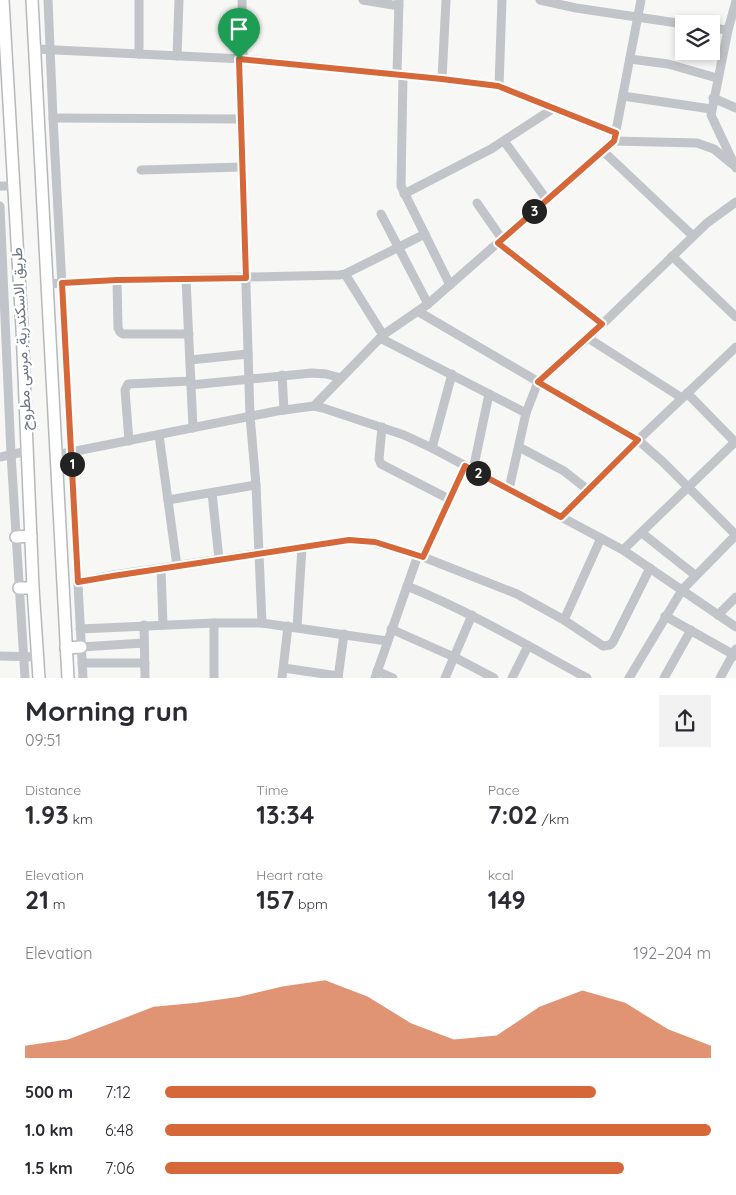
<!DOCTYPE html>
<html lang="en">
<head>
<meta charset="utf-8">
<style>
	:root { --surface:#fff; --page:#f2f2f3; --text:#2b2b33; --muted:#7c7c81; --accent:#d56738 }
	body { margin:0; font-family:Quicksand,Vazirmatn,sans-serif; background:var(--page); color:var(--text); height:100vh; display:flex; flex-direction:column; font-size:19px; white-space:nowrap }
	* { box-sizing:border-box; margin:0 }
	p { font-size:16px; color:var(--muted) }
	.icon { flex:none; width:28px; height:28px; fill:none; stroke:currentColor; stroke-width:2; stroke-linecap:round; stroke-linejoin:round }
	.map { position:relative; height:678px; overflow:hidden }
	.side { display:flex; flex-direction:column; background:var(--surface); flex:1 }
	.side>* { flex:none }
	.fabs { position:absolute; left:675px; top:15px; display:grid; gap:10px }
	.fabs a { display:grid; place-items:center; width:45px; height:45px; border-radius:0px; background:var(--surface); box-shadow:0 2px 8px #0003; font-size:25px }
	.pin { position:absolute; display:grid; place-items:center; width:42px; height:42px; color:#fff; margin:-51px -21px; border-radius:50% 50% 50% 0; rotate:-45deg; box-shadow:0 0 5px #0007 }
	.pin .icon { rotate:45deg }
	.km { position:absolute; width:25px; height:25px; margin:-12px; border-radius:50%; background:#222; color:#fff; font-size:14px; line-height:25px; text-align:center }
	.round { display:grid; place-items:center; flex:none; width:52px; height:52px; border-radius:0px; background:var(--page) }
	.summary { display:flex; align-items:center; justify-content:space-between; height:85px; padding:0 25px }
	h1 { font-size:28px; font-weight:700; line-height:38px }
	.figures { display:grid; grid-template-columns:repeat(3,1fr); gap:8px; height:85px; padding:5px 25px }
	.figures div { display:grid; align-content:center }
	.figures b { font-size:25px; font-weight:700 }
	.figures small { font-size:14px; font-weight:400 }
	.figures p { font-size:14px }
	.chart { height:140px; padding:10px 25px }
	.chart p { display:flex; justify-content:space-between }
	.chart svg { width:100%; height:90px; margin-top:5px; fill:var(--accent); opacity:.7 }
	ul { padding:0 25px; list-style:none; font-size:16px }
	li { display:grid; grid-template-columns:80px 60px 1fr; align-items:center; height:38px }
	li i { height:12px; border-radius:6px; background:var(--accent) }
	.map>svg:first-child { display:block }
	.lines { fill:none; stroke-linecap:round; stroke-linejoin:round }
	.major-casing { stroke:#b5b8bc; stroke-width:14 }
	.minor { stroke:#c1c4c8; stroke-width:9 }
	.major { stroke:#fff; stroke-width:11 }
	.route-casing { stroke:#fff; stroke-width:10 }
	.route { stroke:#d56738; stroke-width:6 }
	.labels { text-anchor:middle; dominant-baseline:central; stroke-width:5; stroke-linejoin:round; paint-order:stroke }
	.street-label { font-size:15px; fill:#697683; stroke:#fff }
</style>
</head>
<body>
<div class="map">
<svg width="736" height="678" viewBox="0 0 736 678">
	<rect width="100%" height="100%" fill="#f7f7f5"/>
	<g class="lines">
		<g class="major-casing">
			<g id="major">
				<polyline points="3,0 22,328 33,588 39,678"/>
				<polyline points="32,0 68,678"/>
				<polyline points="16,537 31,536"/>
				<polyline points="19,588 33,588"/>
				<polyline points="66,648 81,647"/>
			</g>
		</g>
		<g class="minor">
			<polyline points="48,0 53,118 83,678"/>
			<polyline points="139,0 139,54"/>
			<polyline points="242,0 243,59"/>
			<polyline points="363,0 399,6"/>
			<polyline points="540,0 576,8 684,24"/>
			<polyline points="736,1 728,30 711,115 736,168"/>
			<polyline points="711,28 728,30"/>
			<polyline points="35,49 243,59 442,79 499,86 616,133"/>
			<polyline points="177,56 179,0"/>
			<polyline points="239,59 250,416 256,485 262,623"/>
			<polyline points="630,59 668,64 717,78"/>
			<polyline points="397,74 399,0"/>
			<polyline points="403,75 401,186 450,285"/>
			<polyline points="442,79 446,0"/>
			<polyline points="499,86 502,0"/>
			<polyline points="623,96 711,109"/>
			<polyline points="713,98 736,108"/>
			<polyline points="53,118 241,119"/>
			<polyline points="504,141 547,200"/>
			<polyline points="614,141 697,143 714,149 732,164"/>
			<polyline points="603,151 693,236"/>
			<polyline points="141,170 242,167"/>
			<polyline points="0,186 13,186"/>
			<polyline points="404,194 491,149 554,108"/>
			<polyline points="477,203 502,239"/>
			<polyline points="0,206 11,454 25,678"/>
			<polyline points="381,214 428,304"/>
			<polyline points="498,243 602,324"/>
			<polyline points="672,256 736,317"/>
			<polyline points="345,274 383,335"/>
			<polyline points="186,279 193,428"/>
			<polyline points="117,280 118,328 120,332 123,334 189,334"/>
			<polyline points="46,284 117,280 339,275 345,274 425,234"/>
			<polyline points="419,312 638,440 663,462 736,535"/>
			<polyline points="380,338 526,413"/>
			<polyline points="588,338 682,398"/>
			<polyline points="190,360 248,354"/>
			<polyline points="282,375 284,410"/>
			<polyline points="191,385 312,373 326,374 341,378"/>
			<polyline points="687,393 736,443"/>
			<polyline points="314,406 383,335 428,304 614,141 641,0"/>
			<polyline points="382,427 379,459 381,464 449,499"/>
			<polyline points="159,435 177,566"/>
			<polyline points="129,441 125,390 128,384 191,381"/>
			<polyline points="519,447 564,471 588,490"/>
			<polyline points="432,448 452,374"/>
			<polyline points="56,455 277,411 314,406 323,408 404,435 432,448 623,550 736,627"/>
			<polyline points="0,457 27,451"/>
			<polyline points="473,470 489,394"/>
			<polyline points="509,489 526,413 538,382 588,338 707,223 736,202"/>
			<polyline points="212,493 219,559"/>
			<polyline points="168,500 256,485"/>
			<polyline points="561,517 638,440 736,347"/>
			<polyline points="642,533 695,575"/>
			<polyline points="623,550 736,441"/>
			<polyline points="423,557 465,466"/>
			<polyline points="161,569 163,625"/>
			<polyline points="78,582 113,575 302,547 349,540 368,541 418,555 517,594 564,620 603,646 610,645 613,642 650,568"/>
			<path d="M407,586C469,611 528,646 587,678"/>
			<polyline points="718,615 736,597"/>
			<polyline points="665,616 736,656"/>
			<polyline points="564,620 601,538"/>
			<polyline points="214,623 214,678"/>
			<polyline points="144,625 145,678"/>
			<polyline points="297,627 302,547"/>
			<polyline points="80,629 214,623 262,623 387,641"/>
			<polyline points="391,629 454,657 494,678"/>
			<polyline points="81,647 144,643"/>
			<polyline points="0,656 38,657"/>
			<polyline points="82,663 145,663"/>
			<polyline points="284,668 338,676"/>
			<polyline points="377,671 393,678"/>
			<polyline points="282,678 288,626"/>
			<polyline points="338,678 344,634"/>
			<polyline points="375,678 418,555"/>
			<polyline points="445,678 472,615"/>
			<polyline points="512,678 528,646"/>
			<polyline points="629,678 682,590 736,535"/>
			<polyline points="664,678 691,630"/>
			<polyline points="720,678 736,649"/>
		</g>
		<use href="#major" class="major"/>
	</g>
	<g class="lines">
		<g class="route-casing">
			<polygon id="route" points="239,59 442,79 498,86 616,133 614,141 498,243 602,324 538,382 638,440 561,517 465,466 423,557 375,542 349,540 113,576 78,582 62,283 117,280 246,278"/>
		</g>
		<use href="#route" class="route"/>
	</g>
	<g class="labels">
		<g class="street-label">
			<text transform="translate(21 339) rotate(-93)">طريق الاسكندرية, مرسى مطروح</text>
		</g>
	</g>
</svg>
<div class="fabs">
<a><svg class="icon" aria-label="layers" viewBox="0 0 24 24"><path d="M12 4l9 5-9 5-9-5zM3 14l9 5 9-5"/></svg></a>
</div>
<div class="pin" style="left:239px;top:59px;background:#1e9e55"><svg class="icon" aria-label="arrive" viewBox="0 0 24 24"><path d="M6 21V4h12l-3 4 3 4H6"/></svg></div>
<b class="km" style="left:72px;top:464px">1</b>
<b class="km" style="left:478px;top:473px">2</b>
<b class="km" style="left:534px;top:211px">3</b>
</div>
<section class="side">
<div class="summary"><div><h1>Morning run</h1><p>09:51</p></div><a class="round"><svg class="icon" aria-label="share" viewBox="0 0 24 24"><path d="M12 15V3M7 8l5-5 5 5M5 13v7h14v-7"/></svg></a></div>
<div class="figures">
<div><p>Distance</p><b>1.93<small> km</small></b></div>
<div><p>Time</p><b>13:34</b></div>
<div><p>Pace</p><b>7:02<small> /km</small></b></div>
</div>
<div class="figures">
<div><p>Elevation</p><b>21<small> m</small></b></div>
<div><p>Heart rate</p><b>157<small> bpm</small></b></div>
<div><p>kcal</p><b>149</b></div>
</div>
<div class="chart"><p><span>Elevation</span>192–204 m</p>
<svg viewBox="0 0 160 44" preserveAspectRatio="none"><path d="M0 44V38L10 35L20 27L30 19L40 17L50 14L60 9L70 6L80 14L90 27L100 35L110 33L120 19L130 11L140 17L150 30L160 38V44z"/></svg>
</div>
<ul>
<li><b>500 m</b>7:12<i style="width:79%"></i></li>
<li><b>1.0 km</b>6:48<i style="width:100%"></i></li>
<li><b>1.5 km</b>7:06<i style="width:84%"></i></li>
</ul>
</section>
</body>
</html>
